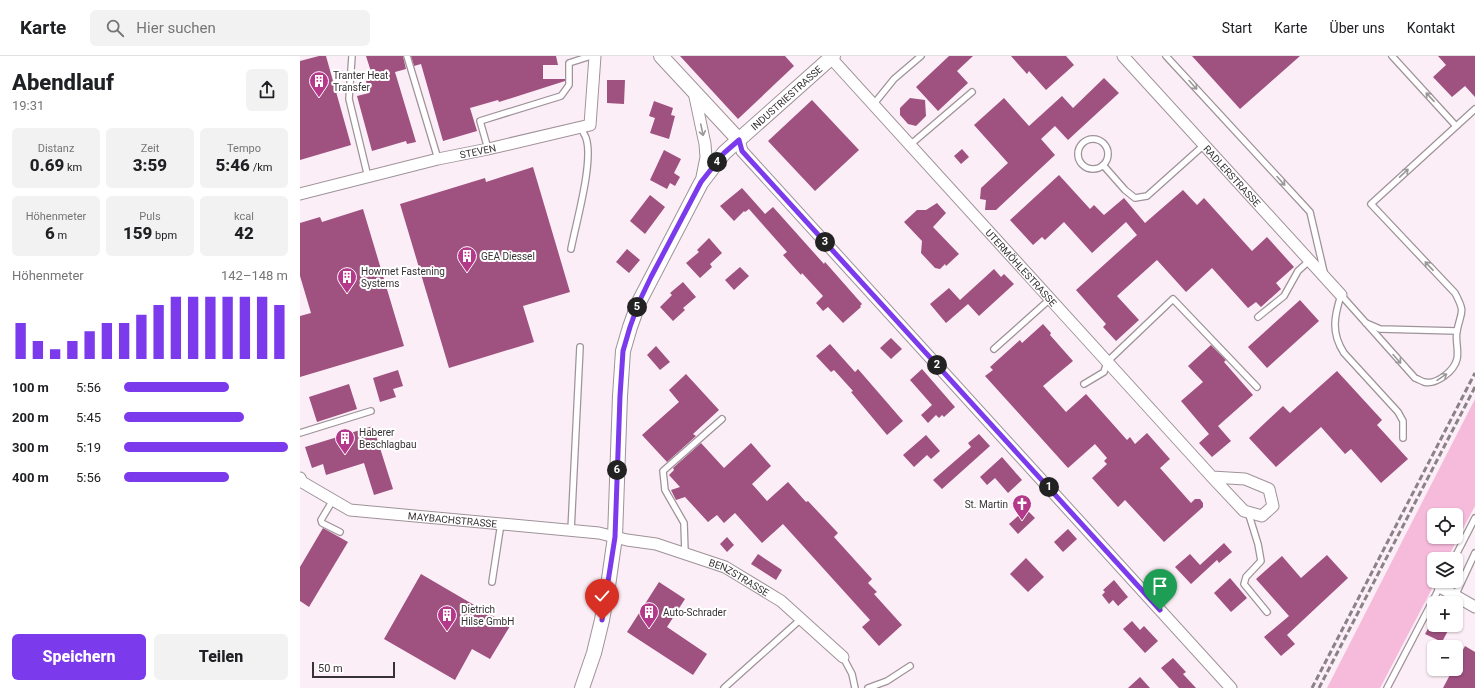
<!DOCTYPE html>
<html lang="de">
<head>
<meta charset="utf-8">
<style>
	:root { --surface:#fff; --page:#f2f2f2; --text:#202124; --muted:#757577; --line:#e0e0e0; --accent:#7c3aed }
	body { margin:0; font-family:Roboto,sans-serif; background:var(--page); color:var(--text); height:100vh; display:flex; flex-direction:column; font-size:15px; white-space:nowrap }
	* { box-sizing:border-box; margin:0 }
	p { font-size:13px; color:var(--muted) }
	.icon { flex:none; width:22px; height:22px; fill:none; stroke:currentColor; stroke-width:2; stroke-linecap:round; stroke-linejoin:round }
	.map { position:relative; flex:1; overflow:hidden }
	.sheet { display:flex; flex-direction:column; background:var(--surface); width:300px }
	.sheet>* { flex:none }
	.fabs { position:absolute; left:1127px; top:452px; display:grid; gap:8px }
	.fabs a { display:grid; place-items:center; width:36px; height:36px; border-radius:6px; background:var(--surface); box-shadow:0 1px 3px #0004; font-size:20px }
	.scale { position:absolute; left:12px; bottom:10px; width:83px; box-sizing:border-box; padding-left:4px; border:2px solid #373235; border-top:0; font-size:11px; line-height:14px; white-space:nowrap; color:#373235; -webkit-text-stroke:3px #fff; paint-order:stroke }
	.pin { position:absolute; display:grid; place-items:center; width:34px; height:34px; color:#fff; margin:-41px -17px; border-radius:50% 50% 50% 0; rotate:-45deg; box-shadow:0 0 4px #0007 }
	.pin .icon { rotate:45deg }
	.km { position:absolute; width:20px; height:20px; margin:-10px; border-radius:50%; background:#222; color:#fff; font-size:11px; line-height:20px; text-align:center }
	.round { display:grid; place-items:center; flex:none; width:42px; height:42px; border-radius:6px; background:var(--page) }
	.overview { display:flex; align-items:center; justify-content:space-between; height:68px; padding:0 12px }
	h1 { font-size:22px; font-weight:800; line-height:30px }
	.stats { display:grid; grid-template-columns:repeat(3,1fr); gap:6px; height:68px; padding:4px 12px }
	.stats div { display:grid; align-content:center; border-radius:6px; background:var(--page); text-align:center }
	.stats b { font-size:17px; font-weight:800 }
	.stats small { font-size:11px; font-weight:400 }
	.stats p { font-size:11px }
	.chart { height:112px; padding:8px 12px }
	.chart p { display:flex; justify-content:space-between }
	.chart svg { width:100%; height:72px; margin-top:4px; stroke:var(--accent); stroke-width:6 }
	.button { display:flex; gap:8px; margin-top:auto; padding:8px 12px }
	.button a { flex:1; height:46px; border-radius:6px; background:var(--accent); color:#fff; font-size:16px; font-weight:800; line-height:46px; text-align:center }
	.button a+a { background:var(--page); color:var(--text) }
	ul { padding:0 12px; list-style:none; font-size:13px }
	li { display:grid; grid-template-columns:64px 48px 1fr; align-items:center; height:30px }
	li i { height:10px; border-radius:5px; background:var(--accent) }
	header { display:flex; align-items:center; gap:24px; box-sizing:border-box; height:56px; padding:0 20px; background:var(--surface); border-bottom:1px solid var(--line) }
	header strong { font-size:19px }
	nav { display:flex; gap:22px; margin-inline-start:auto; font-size:14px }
	.search { width:280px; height:36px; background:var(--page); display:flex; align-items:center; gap:10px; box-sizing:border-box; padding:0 14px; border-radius:6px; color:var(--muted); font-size:15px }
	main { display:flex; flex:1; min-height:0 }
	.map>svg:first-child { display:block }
	.green { fill:#f6badb; fill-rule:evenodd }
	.building { fill:#9f5180 }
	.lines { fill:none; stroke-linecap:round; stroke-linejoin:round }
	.service-casing { stroke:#9f9299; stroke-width:8 }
	.minor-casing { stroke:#9f9299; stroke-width:13 }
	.tertiary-casing { stroke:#9f9299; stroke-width:16 }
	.service { stroke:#fff; stroke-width:5.5 }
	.minor { stroke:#fff; stroke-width:11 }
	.tertiary { stroke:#fff; stroke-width:14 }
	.rail { stroke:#8a8287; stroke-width:3; stroke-dasharray:6 3; stroke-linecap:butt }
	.oneway { stroke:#9b989a }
	.route-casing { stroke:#fff; stroke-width:8 }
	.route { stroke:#7c3aed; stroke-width:5 }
	.labels { text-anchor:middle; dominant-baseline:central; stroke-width:4; stroke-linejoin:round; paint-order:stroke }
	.poi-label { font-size:10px; fill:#373235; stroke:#fff; text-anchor:start }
	.street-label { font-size:10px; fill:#373235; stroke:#fff }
</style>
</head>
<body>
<header>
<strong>Karte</strong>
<div class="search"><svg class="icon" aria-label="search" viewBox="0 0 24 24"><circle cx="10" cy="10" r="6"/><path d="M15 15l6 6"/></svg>Hier suchen</div>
<nav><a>Start</a><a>Karte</a><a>Über uns</a><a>Kontakt</a></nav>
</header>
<main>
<section class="sheet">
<div class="overview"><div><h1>Abendlauf</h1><p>19:31</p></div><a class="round"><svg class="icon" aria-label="share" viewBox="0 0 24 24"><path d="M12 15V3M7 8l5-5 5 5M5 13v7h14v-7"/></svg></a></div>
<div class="stats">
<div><p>Distanz</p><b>0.69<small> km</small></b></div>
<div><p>Zeit</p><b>3:59</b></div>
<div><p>Tempo</p><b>5:46<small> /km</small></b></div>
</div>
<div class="stats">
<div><p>Höhenmeter</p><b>6<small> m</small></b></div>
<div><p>Puls</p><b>159<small> bpm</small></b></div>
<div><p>kcal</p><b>42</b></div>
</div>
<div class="chart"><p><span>Höhenmeter</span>142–148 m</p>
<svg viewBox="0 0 160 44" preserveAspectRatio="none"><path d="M5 44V22M15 44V33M25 44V38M35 44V33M45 44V27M55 44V22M65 44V22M75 44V17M85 44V11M95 44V6M105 44V6M115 44V6M125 44V6M135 44V6M145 44V6M155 44V11"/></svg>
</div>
<ul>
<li><b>100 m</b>5:56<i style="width:64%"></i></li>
<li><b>200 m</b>5:45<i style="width:73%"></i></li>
<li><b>300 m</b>5:19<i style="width:100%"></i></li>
<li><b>400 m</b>5:56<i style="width:64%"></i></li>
</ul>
<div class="button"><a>Speichern</a><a>Teilen</a></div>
</section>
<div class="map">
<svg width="1175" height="632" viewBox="0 0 1175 632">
	<rect width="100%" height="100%" fill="#fceef6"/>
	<path class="green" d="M1175,343V450L1147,503H1134V525H1136L1080,632H1027ZM1134,459H1156V481H1134Z"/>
	<g class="building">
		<polygon points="19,0 26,0 51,89 0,104 0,5"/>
		<polygon points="66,0 103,0 106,13 95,16 116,86 107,88 106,85 72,95 57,40 69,37 66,25 73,22"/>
		<polygon points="111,0 256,0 258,9 243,9 243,23 265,23 265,25 199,46 198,44 170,52 177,75 143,85 121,8 114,10"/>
		<polygon points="380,0 485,0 494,10 438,63"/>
		<polygon points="649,0 673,0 657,15 668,27 638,55 616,31"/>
		<polygon points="711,0 766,0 774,9 746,34 729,15 727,18"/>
		<polygon points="892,0 1000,0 940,53"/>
		<polygon points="1138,0 1175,0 1175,41 1165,30 1152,41 1133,21 1146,9"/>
		<polygon points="804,22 819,37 768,84 755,70 741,83 755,99 696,154 685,154 686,144 680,143 681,132 708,107 674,69 704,42 729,70 762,40 773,52"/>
		<polygon points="307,24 325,24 324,48 307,47"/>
		<polygon points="610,42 625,44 626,60 616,70 608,68 600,59 600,52"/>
		<polygon points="512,44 559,94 515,135 468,85"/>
		<polygon points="354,45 373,52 371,59 375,60 369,83 350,77 355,62 349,60"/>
		<polygon points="662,93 669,101 661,108 654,100"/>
		<polygon points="364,94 381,103 374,117 380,121 375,130 370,127 367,133 350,124"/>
		<polygon points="233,111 270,236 223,250 234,286 149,312 100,148 185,122 186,126"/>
		<polygon points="759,119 790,153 794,149 804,159 824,142 845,167 883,134 897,149 904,142 952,195 967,181 994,211 976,227 981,233 961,251 956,246 948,252 912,212 886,236 857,204 817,240 839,264 816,285 803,271 806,268 776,234 837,179 826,166 792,197 764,166 745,184 742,181 733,189 710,164"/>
		<polygon points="442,132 465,158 473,151 524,208 525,206 562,248 560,250 561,251 543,267 528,251 523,255 516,247 523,240 502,217 501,219 483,199 487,196 449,153 445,156 444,155 434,165 420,150"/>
		<polygon points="350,139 365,151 345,178 330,165"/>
		<polygon points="637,147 646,157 633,171 659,198 646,210 645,208 640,213 635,212 621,197 622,185 604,166 617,154 626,154"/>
		<polygon points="63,153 104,290 0,321 0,260 11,257 0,220 0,167 20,161 22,166"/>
		<polygon points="409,182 422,197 410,208 412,211 400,222 386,207 399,196 397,194"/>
		<polygon points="327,193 340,204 329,217 316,206"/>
		<polygon points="440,211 449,220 434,234 425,224"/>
		<polygon points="694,213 701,221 704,218 714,228 679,260 668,248 646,267 630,248 649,232 660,244"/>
		<polygon points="383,226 396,241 383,252 385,254 373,265 360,251 372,239 370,237"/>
		<polygon points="1000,244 1019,265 967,312 948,291"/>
		<polygon points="743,268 751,277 750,279 773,305 743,330 766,356 786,338 827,384 830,381 835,388 847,377 870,403 860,412 891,447 895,443 900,443 903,447 903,451 864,486 825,444 818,451 792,422 807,408 804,405 807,402 795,388 768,412 685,320 693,314 690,311 720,284 722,287"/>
		<polygon points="591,282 602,293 591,303 580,292"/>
		<polygon points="530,288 555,316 558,313 603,365 587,379 551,336 553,335 534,314 531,316 516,300"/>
		<polygon points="911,289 926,304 924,306 953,339 918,370 931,385 912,401 899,387 909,378 881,345 903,326 888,310"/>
		<polygon points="356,290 370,306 360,314 347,299"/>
		<polygon points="622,313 655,351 644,361 642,359 639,362 636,359 628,367 621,359 632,349 610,324"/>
		<polygon points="98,314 103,330 93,333 96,341 80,346 73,322"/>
		<polygon points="1037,315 1082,364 1077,369 1108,403 1081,427 1051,393 1045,398 1021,371 976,411 949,382 983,350 990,357"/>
		<polygon points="386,318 419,354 393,378 396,380 367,406 342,379 379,346 369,334"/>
		<polygon points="49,328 57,353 17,366 9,341"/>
		<polygon points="73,370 93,433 74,439 64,407 26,419 23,408 12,412 5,391"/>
		<polygon points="679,378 690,390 642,433 633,424 671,391 668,387"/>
		<polygon points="626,379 640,395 631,403 627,399 614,411 603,399"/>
		<polygon points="401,387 424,412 451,387 471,410 452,428 467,445 488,426 506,446 508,445 538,477 534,481 572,523 568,527 577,536 574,538 602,569 579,590 562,571 570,564 483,468 462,487 435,457 424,467 417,459 408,466 385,441 376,444 371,434 380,431 369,419 374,414 373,412"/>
		<polygon points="702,401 722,424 708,437 695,422 687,429 680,421"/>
		<polygon points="726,453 735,462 718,478 709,468"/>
		<polygon points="23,472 48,486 9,551 0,545 0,511"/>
		<polygon points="768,473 777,483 763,496 754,486"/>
		<polygon points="427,481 434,489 427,496 420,488"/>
		<polygon points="924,487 932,496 919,507 917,504 891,528 875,511 890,498 900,509"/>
		<polygon points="458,498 482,514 476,524 451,508"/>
		<polygon points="1027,499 1048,522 987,579 995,588 981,600 964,581 989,560 956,523 982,500 1001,522"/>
		<polygon points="726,502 744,521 728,536 710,518"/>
		<polygon points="121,518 210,570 190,603 172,593 155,624 84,583"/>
		<polygon points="930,522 947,542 931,556 914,537"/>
		<polygon points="814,524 828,541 818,550 813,544 809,548 802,539 805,536 803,534"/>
		<polygon points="359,526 385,543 367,571 407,598 393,619 327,576"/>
		<polygon points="832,565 840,574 844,570 858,585 845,597 823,573"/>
		<polygon points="1130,569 1151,569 1142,586 1125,578"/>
		<polygon points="1165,590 1175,596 1175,632 1143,632 1153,613 1156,613 1156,607"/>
		<polygon points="873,602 886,616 883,618 896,632 879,632 861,612"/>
		<polygon points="840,621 850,632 828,632"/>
	</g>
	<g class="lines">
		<g class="service-casing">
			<g id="service">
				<polyline points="52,0 49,43 68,121"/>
				<polyline points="107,0 138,103"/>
				<polyline points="866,0 1010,156 1024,216"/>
				<polyline points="1092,0 1156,70"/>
				<polyline points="573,49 594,23 621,0"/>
				<circle cx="793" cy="98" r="15"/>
				<polyline points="610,89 672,36"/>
				<polyline points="188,93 180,65 261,40 269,29 269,7 291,0"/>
				<polyline points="803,109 825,134 835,142 847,140 904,89"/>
				<path d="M271,193C276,167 294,105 286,82C285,79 282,75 281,71"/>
				<path d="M1041,239L1115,322C1118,323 1121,325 1124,326C1137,329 1154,315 1157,303C1159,294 1155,284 1157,275C1161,254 1166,258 1155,237L1071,148L1175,53"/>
				<path d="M1041,239C1034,261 1031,277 1044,297L1098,356L1103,365V382"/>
				<polyline points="958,261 984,240 998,215 1009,205"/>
				<polyline points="1066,267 1080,273 1157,275"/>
				<polyline points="694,293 750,243"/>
				<polyline points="784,328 804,316 807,306 873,243 957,331"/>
				<polyline points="0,377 71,355"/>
				<polyline points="33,444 21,464 22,467 40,476"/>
				<polyline points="948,456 958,488 961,505 946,521 944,528 967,556"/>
				<polyline points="271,475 280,291"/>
				<polyline points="385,497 384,467 365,434 363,415 422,363"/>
				<polyline points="1154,503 1175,462"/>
				<polyline points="192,526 201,467"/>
				<polyline points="1155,540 1175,497"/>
				<polyline points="543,601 552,618 555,632"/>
				<polyline points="424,632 501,563"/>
				<polyline points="568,632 587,625 610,610"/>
				<polyline points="1087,632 1143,525"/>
			</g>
		</g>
		<g class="minor-casing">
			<g id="minor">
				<path id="s1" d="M823,0L1041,239"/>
				<path id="s2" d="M531,2L912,421L944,455L962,460L973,450L969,433L945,423L912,421"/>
				<polyline points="394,36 405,88 406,101 401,126"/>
				<polyline points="439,84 442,95 931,632"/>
				<path id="s3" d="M0,138L138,103L188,93L290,69L295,0"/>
				<path id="s4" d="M0,422L2,426L50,454L299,477L327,484L356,488L425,511L481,545L543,601"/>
				<polyline points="1140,531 1175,551"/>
			</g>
		</g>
		<g class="tertiary-casing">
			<g id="tertiary">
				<polyline points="361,0 439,84"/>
				<path id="s5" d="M282,632L294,597L302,564L308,530L315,481L320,340L323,295L330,271L339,246L401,127L424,97L533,0"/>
			</g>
		</g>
		<use href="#service" class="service"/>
		<use href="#minor" class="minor"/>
		<use href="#tertiary" class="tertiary"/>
		<g class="rail">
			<polyline points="1012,632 1175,317"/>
			<polyline points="1019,632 1175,331"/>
		</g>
	</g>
	<defs><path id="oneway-shaft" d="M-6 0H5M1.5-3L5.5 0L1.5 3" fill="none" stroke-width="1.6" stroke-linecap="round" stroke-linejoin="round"/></defs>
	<g class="oneway">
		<use href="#oneway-shaft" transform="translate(893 29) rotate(48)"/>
		<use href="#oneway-shaft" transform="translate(1130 41) rotate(-133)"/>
		<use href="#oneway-shaft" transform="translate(402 74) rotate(78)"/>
		<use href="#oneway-shaft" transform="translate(1104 117) rotate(-43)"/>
		<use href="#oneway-shaft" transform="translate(981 125) rotate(48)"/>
		<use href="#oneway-shaft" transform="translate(1129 210) rotate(-133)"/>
		<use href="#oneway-shaft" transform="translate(1097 303) rotate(48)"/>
		<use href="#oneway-shaft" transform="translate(1142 321) rotate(-34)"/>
	</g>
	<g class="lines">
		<g class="route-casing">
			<polyline id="route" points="302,564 315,481 320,340 323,295 330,271 339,246 351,221 401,126 424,97 439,84 442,95 860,554"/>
		</g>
		<use href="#route" class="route"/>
	</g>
	<defs>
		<g id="building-pin" transform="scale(1)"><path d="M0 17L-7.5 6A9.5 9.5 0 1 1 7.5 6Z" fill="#b5398a" stroke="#fff"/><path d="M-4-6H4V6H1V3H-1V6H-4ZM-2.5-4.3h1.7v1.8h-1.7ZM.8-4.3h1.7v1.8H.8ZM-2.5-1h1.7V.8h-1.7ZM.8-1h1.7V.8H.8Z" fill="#fff"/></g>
		<g id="church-pin" transform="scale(1)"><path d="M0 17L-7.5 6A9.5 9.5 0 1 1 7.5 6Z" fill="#b5398a" stroke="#fff"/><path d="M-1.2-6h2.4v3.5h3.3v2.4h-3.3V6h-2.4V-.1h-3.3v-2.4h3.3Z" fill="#fff"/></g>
	</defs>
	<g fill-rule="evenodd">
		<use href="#building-pin" x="19" y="25"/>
		<use href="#building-pin" x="167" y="200"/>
		<use href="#building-pin" x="47" y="221"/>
		<use href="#building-pin" x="45" y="382"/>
		<use href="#church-pin" x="722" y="448"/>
		<use href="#building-pin" x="349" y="556"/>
		<use href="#building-pin" x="147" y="559"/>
	</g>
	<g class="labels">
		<g class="poi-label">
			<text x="33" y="19">Tranter Heat<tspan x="33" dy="12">Transfer</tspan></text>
			<text x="181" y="200">GEA Diessel</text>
			<text x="61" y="215">Howmet Fastening<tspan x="61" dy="12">Systems</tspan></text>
			<text x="59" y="376">Haberer<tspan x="59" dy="12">Beschlagbau</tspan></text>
			<text x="708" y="448" text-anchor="end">St. Martin</text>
			<text x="161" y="553">Dietrich<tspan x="161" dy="12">Hilse GmbH</tspan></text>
			<text x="363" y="556">Auto-Schrader</text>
		</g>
		<g class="street-label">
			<text stroke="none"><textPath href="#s5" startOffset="648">INDUSTRIESTRASSE</textPath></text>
			<text stroke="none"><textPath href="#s3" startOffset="183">STEVEN</textPath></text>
			<text stroke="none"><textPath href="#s1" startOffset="162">RADLERSTRASSE</textPath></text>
			<text stroke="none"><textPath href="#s2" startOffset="283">UTERMÖHLESTRASSE</textPath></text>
			<text stroke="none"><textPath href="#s4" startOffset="163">MAYBACHSTRASSE</textPath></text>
			<text stroke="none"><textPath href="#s4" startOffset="458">BENZSTRASSE</textPath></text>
		</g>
	</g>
</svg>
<div class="fabs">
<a><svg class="icon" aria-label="locate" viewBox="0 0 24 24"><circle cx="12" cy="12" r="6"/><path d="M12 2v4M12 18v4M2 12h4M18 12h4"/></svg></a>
<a><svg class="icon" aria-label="layers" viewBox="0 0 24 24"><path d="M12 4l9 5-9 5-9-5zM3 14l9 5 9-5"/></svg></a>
<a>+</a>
<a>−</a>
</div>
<div class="scale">50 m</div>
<div class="pin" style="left:860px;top:554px;background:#1e9e55"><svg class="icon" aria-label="arrive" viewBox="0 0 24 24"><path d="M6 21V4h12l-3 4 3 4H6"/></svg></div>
<div class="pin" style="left:302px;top:564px;background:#d93025"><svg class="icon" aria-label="check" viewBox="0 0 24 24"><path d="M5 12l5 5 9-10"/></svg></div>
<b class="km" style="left:749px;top:431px">1</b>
<b class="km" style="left:637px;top:309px">2</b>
<b class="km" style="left:525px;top:186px">3</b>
<b class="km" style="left:417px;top:106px">4</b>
<b class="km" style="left:337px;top:251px">5</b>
<b class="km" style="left:317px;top:414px">6</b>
</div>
</main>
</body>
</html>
